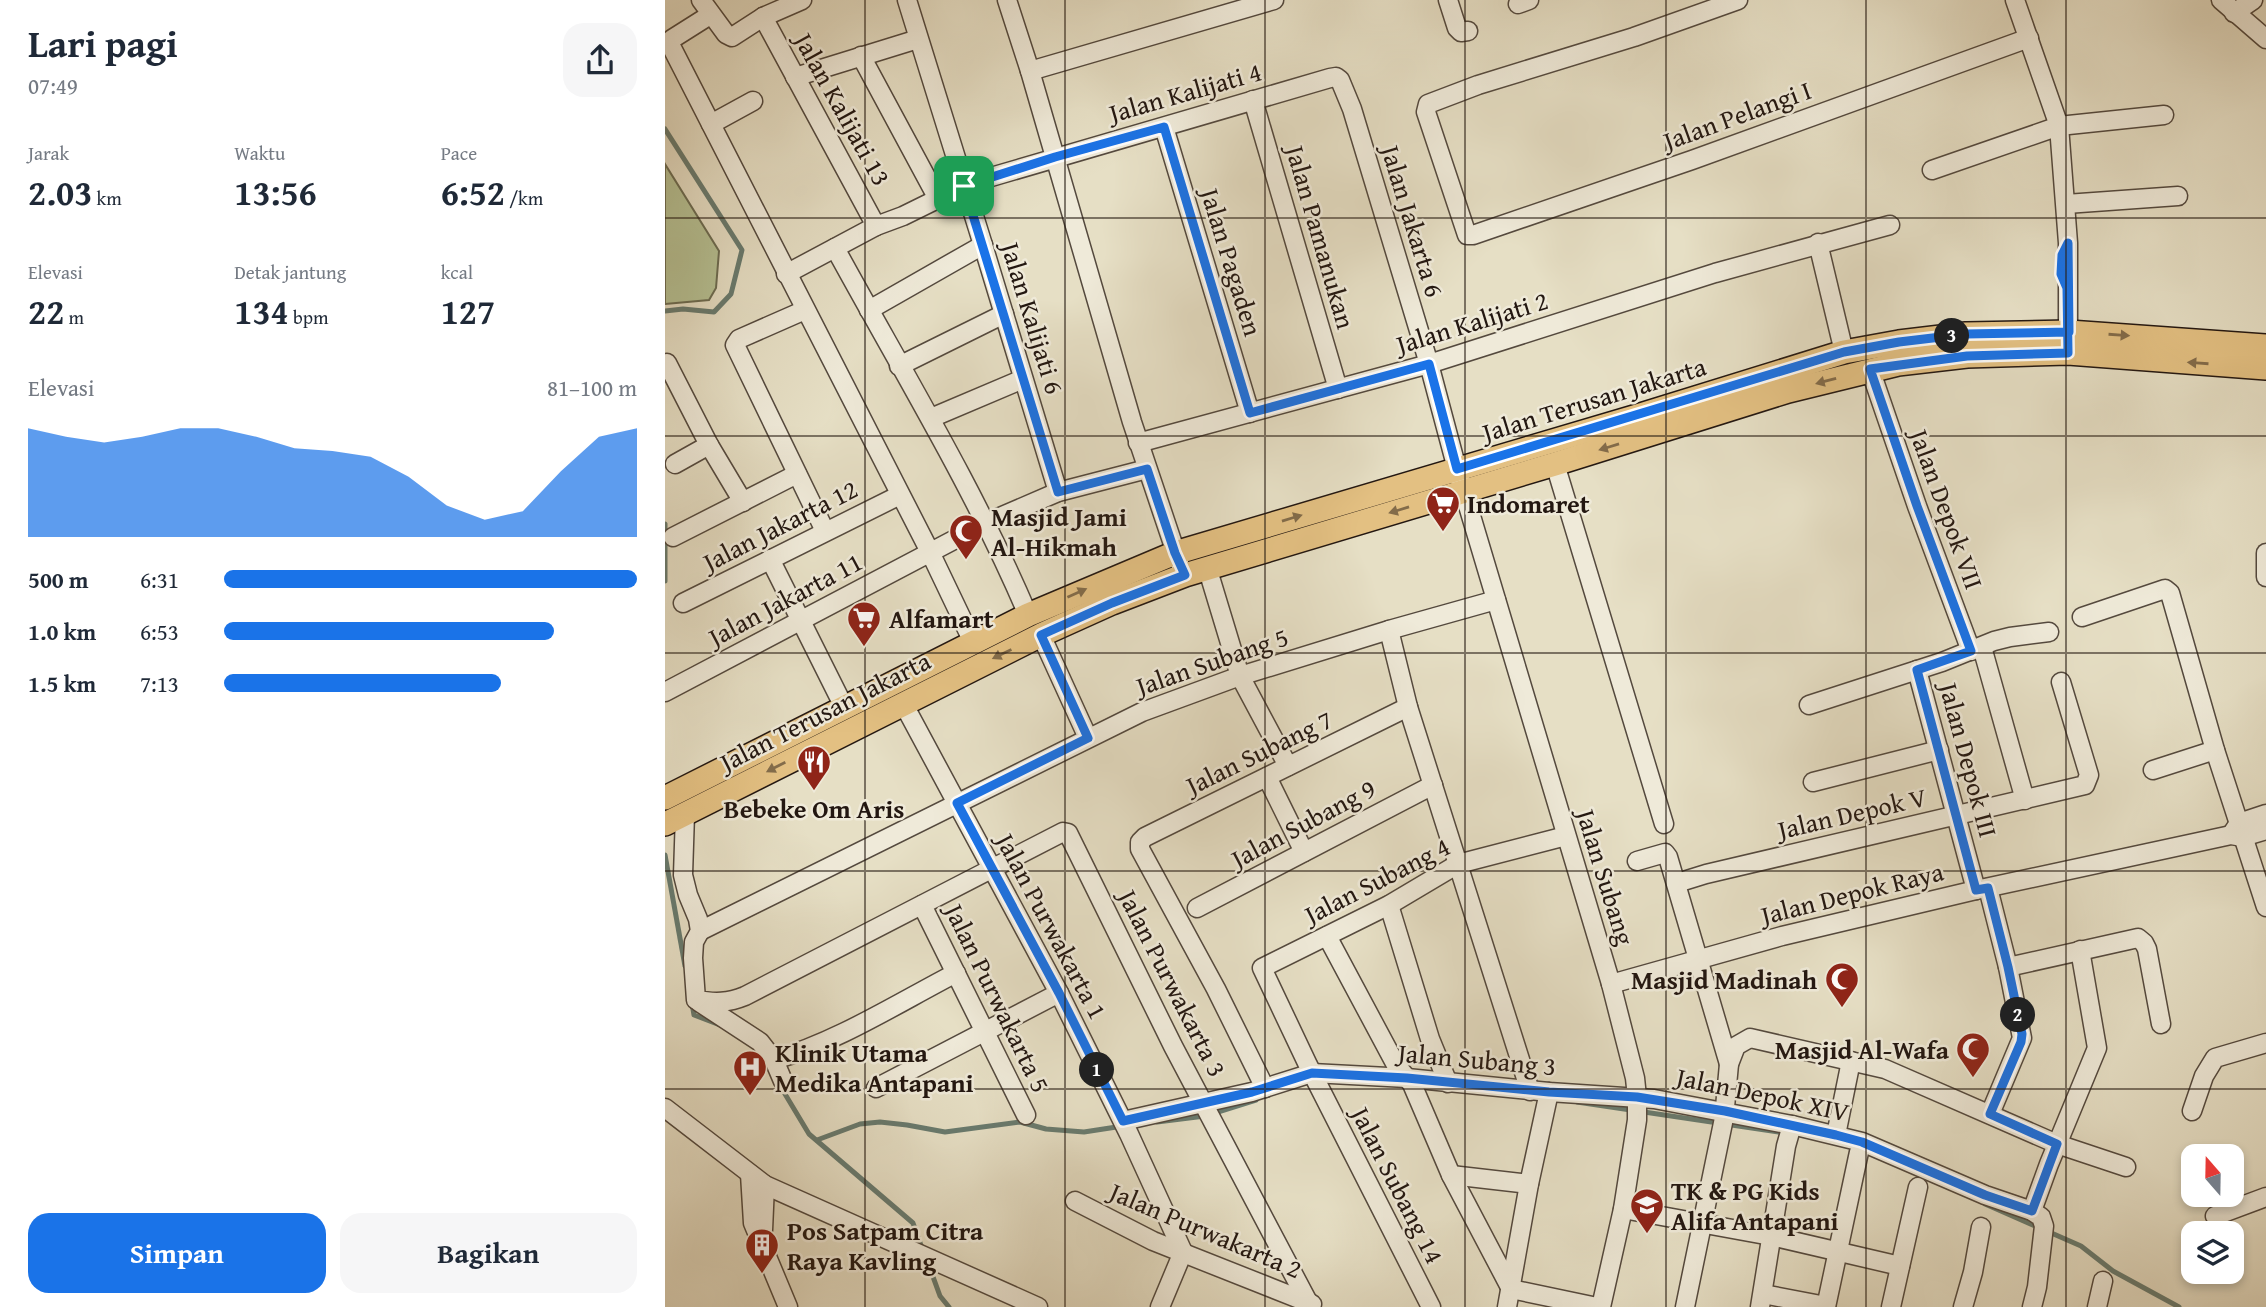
<!DOCTYPE html>
<html lang="id">
<head>
<meta charset="utf-8">
<style>
	:root { --surface:#fff; --page:#f6f6f7; --text:#1f2937; --muted:#747a83; --accent:#1a73e8 }
	body { margin:0; font-family:"Gentium Book Plus",serif; background:var(--page); color:var(--text); height:100vh; display:flex; flex-direction:column; font-size:26px; white-space:nowrap }
	* { box-sizing:border-box; margin:0 }
	p { font-size:23px; color:var(--muted) }
	.icon { flex:none; width:38px; height:38px; fill:none; stroke:currentColor; stroke-width:2; stroke-linecap:round; stroke-linejoin:round }
	.map { position:relative; flex:1; overflow:hidden }
	.side { display:flex; flex-direction:column; background:var(--surface); width:665px }
	.side>* { flex:none }
	.needle { width:46px; rotate:340deg }
	.tools { position:absolute; left:1516px; top:1144px; display:grid; gap:14px }
	.tools a { display:grid; place-items:center; width:63px; height:63px; border-radius:14px; background:var(--surface); box-shadow:0 4px 10px #0003; font-size:35px }
	.pin { position:absolute; display:grid; place-items:center; width:60px; height:60px; color:#fff; margin:-30px; border-radius:14px; box-shadow:0 4px 10px #0006 }
	.km { position:absolute; width:35px; height:35px; margin:-18px; border-radius:50%; background:#222; color:#fff; font-size:19px; line-height:35px; text-align:center }
	.round { display:grid; place-items:center; flex:none; width:74px; height:74px; border-radius:21px; background:var(--page) }
	.overview { display:flex; align-items:center; justify-content:space-between; height:119px; padding:0 28px }
	h1 { font-size:38px; font-weight:800; line-height:52px }
	.figures { display:grid; grid-template-columns:repeat(3,1fr); gap:10px; height:119px; padding:7px 28px }
	.figures div { display:grid; align-content:center }
	.figures b { font-size:35px; font-weight:800 }
	.figures small { font-size:19px; font-weight:400 }
	.figures p { font-size:19px }
	.chart { height:196px; padding:14px 28px }
	.chart p { display:flex; justify-content:space-between }
	.chart svg { width:100%; height:126px; margin-top:7px; fill:var(--accent); opacity:.7 }
	.primary-button { display:flex; gap:14px; margin-top:auto; padding:14px 28px }
	.primary-button a { flex:1; height:80px; border-radius:21px; background:var(--accent); color:#fff; font-size:28px; font-weight:800; line-height:80px; text-align:center }
	.primary-button a+a { background:var(--page); color:var(--text) }
	ul { padding:0 28px; list-style:none; font-size:23px }
	li { display:grid; grid-template-columns:112px 84px 1fr; align-items:center; height:52px }
	li i { height:18px; border-radius:9px; background:var(--accent) }
	main { display:flex; flex:1; min-height:0 }
	.map>svg:first-child { display:block }
	.grass { fill:#b6c194; stroke:#6c6c52; stroke-width:2 }
	.lines { fill:none; stroke-linecap:round; stroke-linejoin:round }
	.stream { stroke:#697b6f; stroke-width:5 }
	.minor-casing { stroke:#54493e; stroke-width:21 }
	.major-casing { stroke:#231711; stroke-width:26 }
	.minor { stroke:#efead9; stroke-width:18 }
	.major { stroke:#e3c082; stroke-width:23 }
	.oneway { fill:#836c4a }
	.route-casing { stroke:#fff; stroke-width:14 }
	.route { stroke:#1a73e8; stroke-width:9 }
	.grid { fill:none; stroke:#231711; stroke-width:2; stroke-opacity:0.55 }
	.labels { text-anchor:middle; dominant-baseline:central; stroke-width:5; stroke-linejoin:round; paint-order:stroke }
	.street-label { font-size:26px; fill:#231711; stroke:#efead9 }
	.poi-label { font-size:26px; font-weight:bold; fill:#231711; stroke:#efead9; text-anchor:start }
</style>
</head>
<body>
<main>
<section class="side">
<div class="overview"><div><h1>Lari pagi</h1><p>07:49</p></div><a class="round"><svg class="icon" aria-label="share" viewBox="0 0 24 24"><path d="M12 15V3M7 8l5-5 5 5M5 13v7h14v-7"/></svg></a></div>
<div class="figures">
<div><p>Jarak</p><b>2.03<small> km</small></b></div>
<div><p>Waktu</p><b>13:56</b></div>
<div><p>Pace</p><b>6:52<small> /km</small></b></div>
</div>
<div class="figures">
<div><p>Elevasi</p><b>22<small> m</small></b></div>
<div><p>Detak jantung</p><b>134<small> bpm</small></b></div>
<div><p>kcal</p><b>127</b></div>
</div>
<div class="chart"><p><span>Elevasi</span>81–100 m</p>
<svg viewBox="0 0 160 44" preserveAspectRatio="none"><path d="M0 44V6L10 9L20 11L30 9L40 6L50 6L60 9L70 13L80 14L90 16L100 23L110 33L120 38L130 35L140 21L150 9L160 6V44z"/></svg>
</div>
<ul>
<li><b>500 m</b>6:31<i style="width:100%"></i></li>
<li><b>1.0 km</b>6:53<i style="width:80%"></i></li>
<li><b>1.5 km</b>7:13<i style="width:67%"></i></li>
</ul>
<div class="primary-button"><a>Simpan</a><a>Bagikan</a></div>
</section>
<div class="map">
<svg width="1601" height="1307" viewBox="0 0 1601 1307">
	<rect width="100%" height="100%" fill="#e6dfc5"/>
	<filter id="stains"><feTurbulence type="fractalNoise" baseFrequency=".00286" numOctaves="4"/><feColorMatrix values="0 0 0 0 .2 0 0 0 0 .09 0 0 0 0 .02 0 0 0 .5 -.17"/></filter>
	<radialGradient id="worn" r=".72"><stop offset=".6" stop-color="#630" stop-opacity="0"/><stop offset="1" stop-color="#630" stop-opacity=".3"/></radialGradient>
	<polygon class="grass" points="0,164 54,251 51,288 44,300 0,304"/>
	<g class="lines">
		<g class="stream">
			<polyline points="0,129 77,250 66,294 49,312 18,309 0,311"/>
			<polyline points="0,524 0,581"/>
			<polyline points="0,855 20,966"/>
			<polyline points="27,1003 29,1015 55,1025"/>
			<polyline points="114,1084 144,1134 248,1223 258,1251"/>
			<polyline points="912,1102 1120,1133"/>
			<polyline points="492,1122 540,1116 591,1100"/>
			<polyline points="152,1140 195,1124 215,1122 242,1125 280,1132 355,1122 381,1129 419,1132 458,1126"/>
			<polyline points="1320,1204 1416,1246 1448,1271 1514,1307"/>
			<polyline points="263,1263 275,1296 284,1307"/>
		</g>
		<g class="minor-casing">
			<g id="minor">
				<polyline points="36,0 61,34 67,37 98,17 137,0"/>
				<polyline points="242,0 318,245 393,492"/>
				<polyline points="342,0 365,71 467,422 514,562"/>
				<polyline points="783,0 792,28 796,32 803,31"/>
				<polyline points="1073,0 969,37 813,85 763,104 761,112 802,235 808,235 1027,160 1364,38"/>
				<polyline points="1350,0 1394,126 1403,243 1403,342"/>
				<polyline points="1556,0 1601,39"/>
				<polyline points="853,4 864,0"/>
				<polyline points="1569,13 1588,0"/>
				<polyline points="45,15 7,39 6,46 265,552 308,642"/>
				<polyline points="98,17 211,226"/>
				<polyline points="196,56 273,199"/>
				<polyline points="365,71 609,0"/>
				<polyline points="130,77 253,39"/>
				<polyline points="588,100 673,389"/>
				<polyline points="46,124 88,101"/>
				<polyline points="499,127 585,413"/>
				<polyline points="1267,170 1394,126 1499,115"/>
				<polyline points="1401,204 1513,196"/>
				<polyline points="1153,243 1179,352"/>
				<path d="M170,248C236,369 309,488 363,615"/>
				<polyline points="121,274 211,226 238,216 299,186 326,177 665,78 671,77 675,80 687,109 764,364 792,469 946,984 970,1078 972,1097 972,1120 958,1209 936,1307"/>
				<polyline points="140,310 74,339 70,345 160,531"/>
				<polyline points="204,310 318,245"/>
				<polyline points="2,363 44,445 78,502"/>
				<polyline points="234,366 339,314"/>
				<polyline points="1205,369 1252,506 1306,651"/>
				<polyline points="266,418 358,379"/>
				<polyline points="473,443 764,364 1050,273 1225,225"/>
				<polyline points="10,464 44,445"/>
				<polyline points="890,464 999,824"/>
				<polyline points="8,537 132,474"/>
				<polyline points="1601,553 1601,577"/>
				<polyline points="105,559 179,707"/>
				<polyline points="542,567 575,676 623,766"/>
				<polyline points="18,603 235,495"/>
				<polyline points="1417,617 1500,589 1505,593 1550,750 1601,907"/>
				<polyline points="724,630 743,707 865,1091"/>
				<polyline points="376,635 423,738"/>
				<polyline points="1317,647 1360,800"/>
				<polyline points="1252,670 1311,890"/>
				<polyline points="0,692 321,523 393,492 482,469"/>
				<polyline points="238,703 394,993 464,1134 518,1252"/>
				<polyline points="1144,705 1277,662 1329,641 1345,637 1384,632"/>
				<polyline points="1488,770 1550,750"/>
				<polyline points="602,777 639,852"/>
				<polyline points="1148,782 1274,750"/>
				<path d="M20,814L18,875L23,895L33,919L35,931L29,942L28,958L31,1000C50,1003 63,1003 80,996L398,832L403,833L508,1046L643,1302"/>
				<polyline points="1568,832 1574,823 1601,814"/>
				<polyline points="972,861 1000,853 1003,857 1064,1064"/>
				<polyline points="1012,883 1041,874 1420,785 1424,775 1396,682"/>
				<polyline points="1323,888 1343,967 1357,1038 1325,1114"/>
				<polyline points="257,905 361,1115"/>
				<polyline points="724,905 765,1039 783,1083"/>
				<polyline points="532,908 768,785"/>
				<polyline points="35,931 477,712 575,676 724,630 831,600"/>
				<polyline points="662,936 731,1065 747,1084 786,1175 846,1289 932,1307"/>
				<polyline points="1343,967 1473,938 1479,943 1482,949 1496,1024"/>
				<polyline points="946,984 1117,936 1311,890 1566,835 1578,837 1601,830"/>
				<polyline points="34,1002 95,1042 109,1060 118,1081"/>
				<path d="M109,1060C172,1042 233,1003 291,973"/>
				<polyline points="211,1088 394,993"/>
				<polyline points="600,1088 551,989 475,849 475,842 480,837 743,707"/>
				<polyline points="0,1108 100,1185 373,1307"/>
				<polyline points="1527,1111 1539,1076 1550,1058 1601,1043"/>
				<polyline points="458,1121 587,1092 647,1073 742,1078 884,1092 989,1099 1127,1125 1197,1142 1320,1195 1367,1211 1376,1217 1379,1226 1372,1287 1367,1307"/>
				<polyline points="1171,1135 1186,1061"/>
				<polyline points="85,1174 88,1223 123,1307"/>
				<polyline points="786,1175 864,1184"/>
				<polyline points="410,1201 488,1241 647,1304"/>
				<polyline points="958,1209 1106,1236 1235,1266"/>
				<polyline points="1367,1211 1384,1164 1432,1048 1415,950"/>
				<polyline points="1550,1216 1601,1197"/>
				<polyline points="98,1230 100,1185"/>
				<polyline points="1098,1294 1161,1306"/>
				<polyline points="495,1307 518,1252"/>
				<polyline points="766,1307 643,1065 597,968 724,905 793,864 901,836"/>
				<polyline points="842,1307 864,1184 884,1092"/>
				<polyline points="1020,1307 1059,1118 1064,1064 1071,1046 1085,1038 1220,1069 1392,1144 1461,1167"/>
				<polyline points="1095,1307 1121,1146 1127,1125"/>
				<polyline points="1161,1307 1194,1152"/>
				<polyline points="1226,1307 1253,1187"/>
				<polyline points="1298,1307 1308,1272 1316,1227"/>
				<polyline points="1432,1307 1438,1281"/>
			</g>
		</g>
		<g class="major-casing">
			<g id="major">
				<polyline points="0,798 363,615 510,553 969,417 1179,352 1234,342 1301,334 1404,332 1601,346"/>
				<polyline points="0,824 376,635 447,603 520,575 890,464 1123,391 1233,364 1302,356 1403,353 1601,368"/>
			</g>
		</g>
		<use href="#minor" class="minor"/>
		<use href="#major" class="major"/>
	</g>
	<defs><path id="oneway-solid" d="M-6-.8H1V-3.2L6.5 0L1 3.2V.8H-6Z" transform="scale(1.75)"/></defs>
	<g class="oneway">
		<use href="#oneway-solid" transform="translate(1454 335) rotate(4)"/>
		<use href="#oneway-solid" transform="translate(1533 363) rotate(-176)"/>
		<use href="#oneway-solid" transform="translate(1161 381) rotate(165)"/>
		<use href="#oneway-solid" transform="translate(944 447) rotate(163)"/>
		<use href="#oneway-solid" transform="translate(734 510) rotate(163)"/>
		<use href="#oneway-solid" transform="translate(627 518) rotate(-17)"/>
		<use href="#oneway-solid" transform="translate(412 593) rotate(-24)"/>
		<use href="#oneway-solid" transform="translate(337 654) rotate(154)"/>
		<use href="#oneway-solid" transform="translate(111 767) rotate(153)"/>
	</g>
	<g class="lines">
		<g class="route-casing">
			<polyline id="route" points="299,186 393,492 482,469 510,553 520,575 447,603 376,635 423,738 292,803 394,993 458,1121 587,1092 647,1073 742,1078 884,1092 972,1097 1060,1111 1171,1135 1197,1142 1320,1195 1367,1211 1392,1144 1325,1114 1356,1042 1357,1034 1343,967 1323,888 1311,890 1252,670 1306,651 1252,506 1205,369 1302,356 1403,353 1402,288 1396,274 1397,255 1403,243 1404,332 1301,334 1234,342 1179,352 792,469 764,364 585,413 499,127 390,157 299,186"/>
		</g>
		<use href="#route" class="route"/>
	</g>
	<path class="grid" d="M200,0V1307M400,0V1307M600,0V1307M800,0V1307M1001,0V1307M1201,0V1307M1401,0V1307M0,218H1601M0,436H1601M0,653H1601M0,871H1601M0,1089H1601"/>
	<defs>
		<g id="supermarket-pin" transform="scale(1.75)"><path d="M0 17L-7.5 6A9.5 9.5 0 1 1 7.5 6Z" fill="#8f2418" stroke="#efead9"/><path d="M-6-5.5h2.5l.6 2H6L4.5 2H-2.5L-4.4-4H-6ZM-1.5 3.2a1.3 1.3 0 1 0 .1 0ZM3 3.2a1.3 1.3 0 1 0 .1 0Z" fill="#fff"/></g>
		<g id="mosque-pin" transform="scale(1.75)"><path d="M0 17L-7.5 6A9.5 9.5 0 1 1 7.5 6Z" fill="#8f2418" stroke="#efead9"/><path d="M3.5-4.9A6 6 0 1 0 3.5 4.9A5 5 0 1 1 3.5-4.9Z" fill="#fff"/></g>
		<g id="restaurant-pin" transform="scale(1.75)"><path d="M0 17L-7.5 6A9.5 9.5 0 1 1 7.5 6Z" fill="#8f2418" stroke="#efead9"/><path d="M-5-6h1v4h1v-4h1v4h1v-4h1v5L-1.5 .5V6h-2V.5L-5-1ZM5-6V6H3V1.5H1.5Q1.5-4 5-6Z" fill="#fff"/></g>
		<g id="hospital-pin" transform="scale(1.75)"><path d="M0 17L-7.5 6A9.5 9.5 0 1 1 7.5 6Z" fill="#8f2418" stroke="#efead9"/><path d="M-5-5h3v3.5h4V-5h3V5h-3V1.5h-4V5h-3Z" fill="#fff"/></g>
		<g id="school-pin" transform="scale(1.75)"><path d="M0 17L-7.5 6A9.5 9.5 0 1 1 7.5 6Z" fill="#8f2418" stroke="#efead9"/><path d="M0-5L7-2L0 1L-7-2ZM-4 1L0 2.5L4 1V4Q0 6-4 4Z" fill="#fff"/></g>
		<g id="building-pin" transform="scale(1.75)"><path d="M0 17L-7.5 6A9.5 9.5 0 1 1 7.5 6Z" fill="#8f2418" stroke="#efead9"/><path d="M-4-6H4V6H1V3H-1V6H-4ZM-2.5-4.3h1.7v1.8h-1.7ZM.8-4.3h1.7v1.8H.8ZM-2.5-1h1.7V.8h-1.7ZM.8-1h1.7V.8H.8Z" fill="#fff"/></g>
	</defs>
	<g fill-rule="evenodd">
		<use href="#supermarket-pin" x="778" y="503"/>
		<use href="#mosque-pin" x="301" y="531"/>
		<use href="#supermarket-pin" x="199" y="618"/>
		<use href="#restaurant-pin" x="149" y="762"/>
		<use href="#mosque-pin" x="1177" y="979"/>
		<use href="#mosque-pin" x="1308" y="1049"/>
		<use href="#hospital-pin" x="85" y="1067"/>
		<use href="#school-pin" x="982" y="1205"/>
		<use href="#building-pin" x="97" y="1245"/>
	</g>
	<g class="labels">
		<g class="street-label">
			<text transform="translate(520 92) rotate(-16)">Jalan Kalijati 4</text>
			<text transform="translate(178 109) rotate(61)">Jalan Kalijati 13</text>
			<text transform="translate(1072 115) rotate(-20)">Jalan Pelangi I</text>
			<text transform="translate(748 221) rotate(73)">Jalan Jakarta 6</text>
			<text transform="translate(656 237) rotate(74)">Jalan Pamanukan</text>
			<text transform="translate(567 262) rotate(73)">Jalan Pagaden</text>
			<text transform="translate(368 318) rotate(73)">Jalan Kalijati 6</text>
			<text transform="translate(807 322) rotate(-17)">Jalan Kalijati 2</text>
			<text transform="translate(929 399) rotate(-17)">Jalan Terusan Jakarta</text>
			<text transform="translate(1282 509) rotate(70)">Jalan Depok VII</text>
			<text transform="translate(115 525) rotate(-27)">Jalan Jakarta 12</text>
			<text transform="translate(120 599) rotate(-28)">Jalan Jakarta 11</text>
			<text transform="translate(547 661) rotate(-19)">Jalan Subang 5</text>
			<text transform="translate(160 711) rotate(-27)">Jalan Terusan Jakarta</text>
			<text transform="translate(594 752) rotate(-26)">Jalan Subang 7</text>
			<text transform="translate(1304 760) rotate(75)">Jalan Depok III</text>
			<text transform="translate(1187 813) rotate(-13)">Jalan Depok V</text>
			<text transform="translate(638 823) rotate(-28)">Jalan Subang 9</text>
			<text transform="translate(941 877) rotate(73)">Jalan Subang</text>
			<text transform="translate(712 880) rotate(-27)">Jalan Subang 4</text>
			<text transform="translate(1187 893) rotate(-14)">Jalan Depok Raya</text>
			<text transform="translate(387 926) rotate(62)">Jalan Purwakarta 1</text>
			<text transform="translate(508 983) rotate(63)">Jalan Purwakarta 3</text>
			<text transform="translate(333 998) rotate(64)">Jalan Purwakarta 5</text>
			<text transform="translate(812 1059) rotate(5)">Jalan Subang 3</text>
			<text transform="translate(1098 1094) rotate(12)">Jalan Depok XIV</text>
			<text transform="translate(733 1185) rotate(63)">Jalan Subang 14</text>
			<text transform="translate(541 1230) rotate(23)">Jalan Purwakarta 2</text>
		</g>
		<g class="poi-label">
			<text x="802" y="503">Indomaret</text>
			<text x="326" y="516">Masjid Jami<tspan x="326" dy="30">Al-Hikmah</tspan></text>
			<text x="224" y="618">Alfamart</text>
			<text x="149" y="808" text-anchor="middle">Bebeke Om Aris</text>
			<text x="1152" y="979" text-anchor="end">Masjid Madinah</text>
			<text x="1284" y="1049" text-anchor="end">Masjid Al-Wafa</text>
			<text x="110" y="1052">Klinik Utama<tspan x="110" dy="30">Medika Antapani</tspan></text>
			<text x="1006" y="1190">TK &amp; PG Kids<tspan x="1006" dy="30">Alifa Antapani</tspan></text>
			<text x="122" y="1230">Pos Satpam Citra<tspan x="122" dy="30">Raya Kavling</tspan></text>
		</g>
	</g>
	<rect width="100%" height="100%" filter="url(#stains)"/>
	<rect width="100%" height="100%" fill="url(#worn)"/>
</svg>
<div class="tools">
<a><svg class="needle" viewBox="-14 -14 28 28"><path d="M0-13l5 13h-10z" fill="#e53935"/><path d="M0 13l5-13h-10z" fill="#747a83"/></svg></a>
<a><svg class="icon" aria-label="layers" viewBox="0 0 24 24"><path d="M12 4l9 5-9 5-9-5zM3 14l9 5 9-5"/></svg></a>
</div>
<div class="pin" style="left:299px;top:186px;background:#1e9e55"><svg class="icon" aria-label="arrive" viewBox="0 0 24 24"><path d="M6 21V4h12l-3 4 3 4H6"/></svg></div>
<b class="km" style="left:432px;top:1070px">1</b>
<b class="km" style="left:1353px;top:1015px">2</b>
<b class="km" style="left:1287px;top:336px">3</b>
</div>
</main>
</body>
</html>
